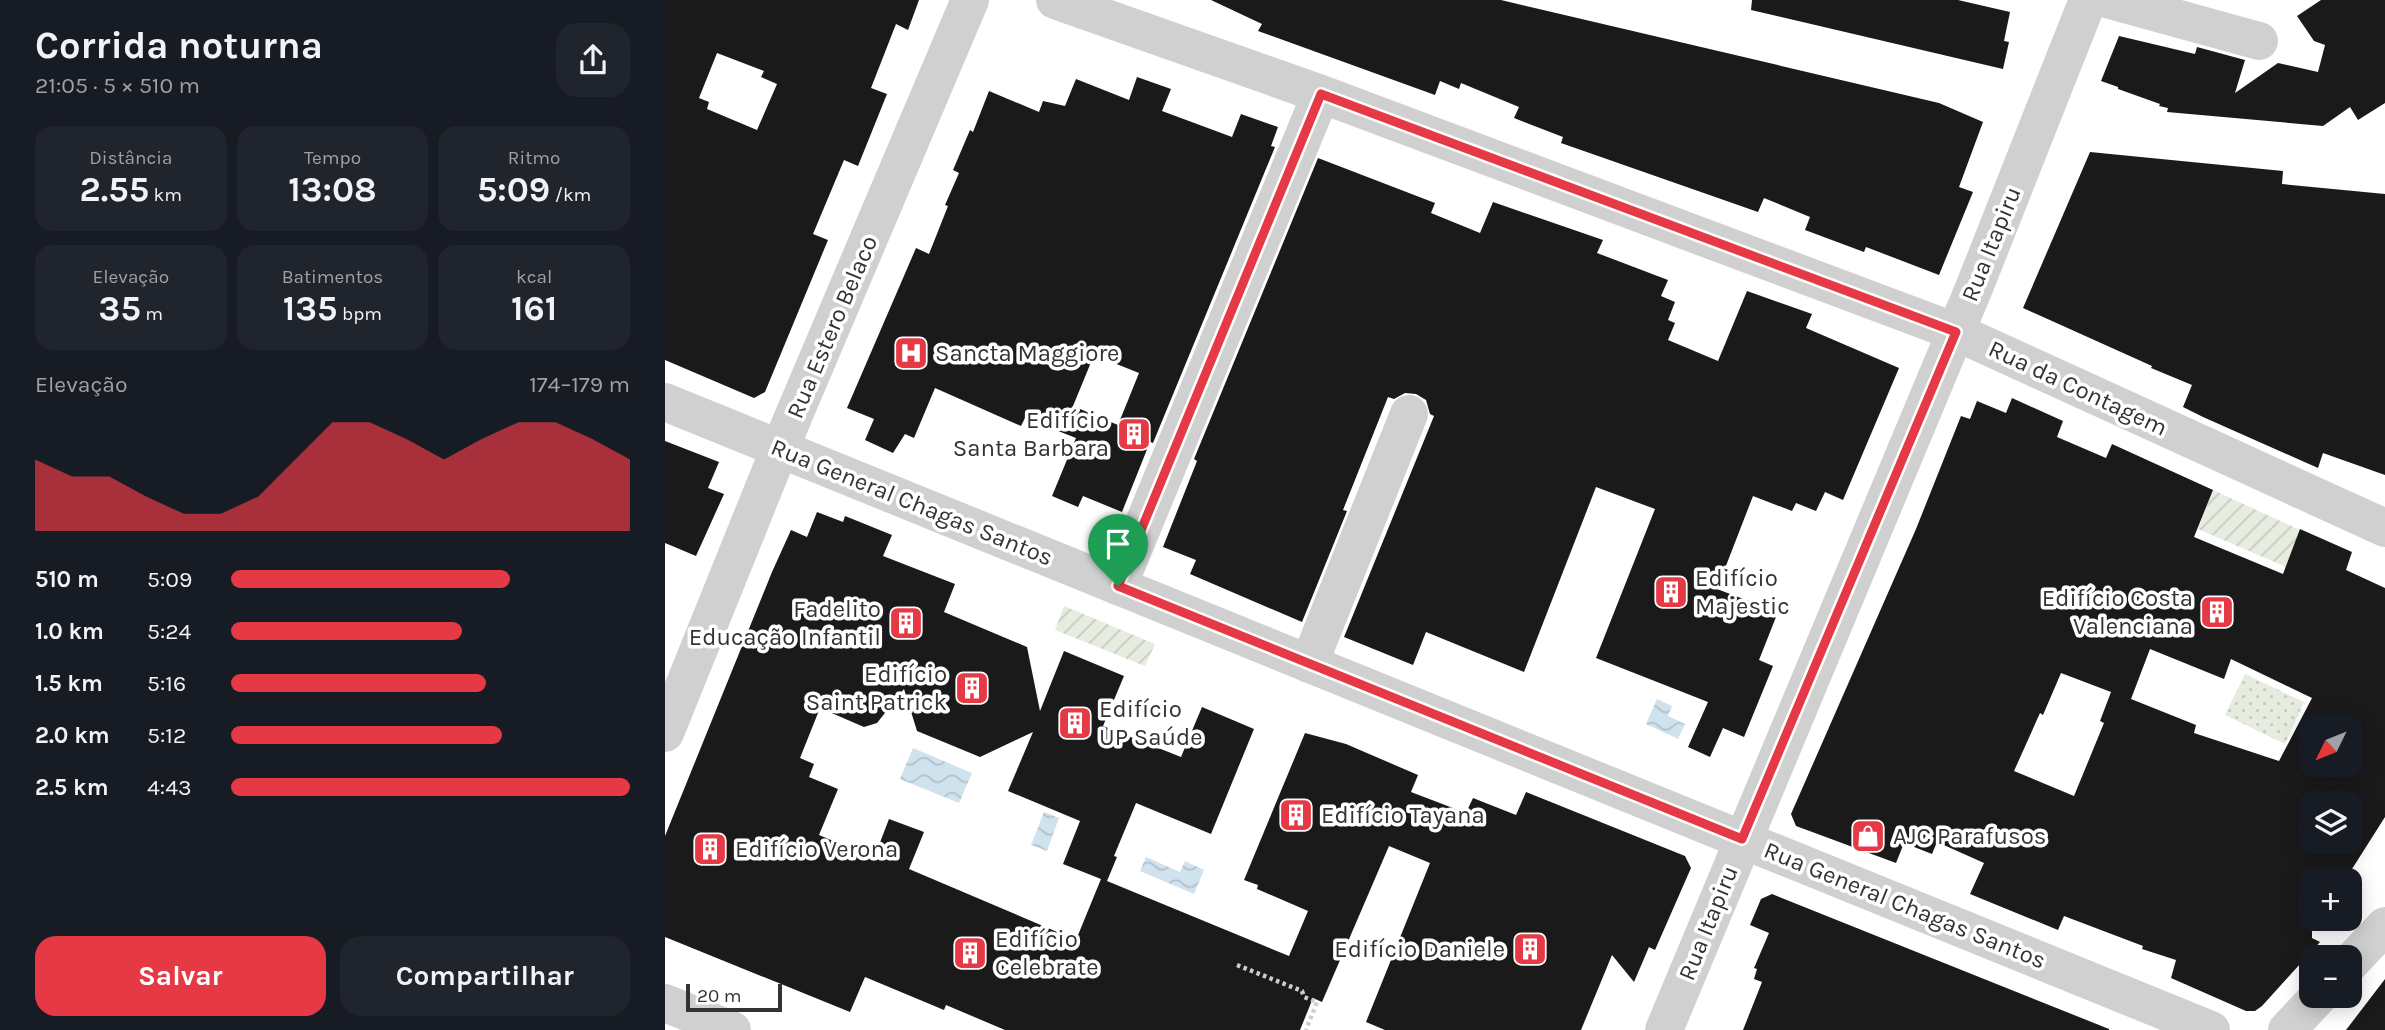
<!DOCTYPE html>
<html lang="pt">
<head>
<meta charset="utf-8">
<style>
	:root { --surface:#171b24; --page:#20242c; --text:#f1f3f6; --muted:#9ea1a6; --accent:#e63946 }
	body { margin:0; font-family:Karla,sans-serif; background:var(--page); color:var(--text); height:100vh; display:flex; flex-direction:column; font-size:26px; white-space:nowrap }
	* { box-sizing:border-box; margin:0 }
	p { font-size:23px; color:var(--muted) }
	.icon { flex:none; width:38px; height:38px; fill:none; stroke:currentColor; stroke-width:2; stroke-linecap:round; stroke-linejoin:round }
	.map { position:relative; flex:1; overflow:hidden }
	.side { display:flex; flex-direction:column; background:var(--surface); width:665px }
	.side>* { flex:none }
	.needle { width:46px; rotate:227deg }
	.controls { position:absolute; left:1634px; top:714px; display:grid; gap:14px }
	.controls a { display:grid; place-items:center; width:63px; height:63px; border-radius:14px; background:var(--surface); box-shadow:0 4px 18px #0003; font-size:35px }
	.scale { position:absolute; left:21px; bottom:18px; width:96px; box-sizing:border-box; padding-left:7px; border:4px solid #333; border-top:0; font-size:19px; line-height:24px; white-space:nowrap; color:#333; -webkit-text-stroke:5px #fff; paint-order:stroke }
	.pin { position:absolute; display:grid; place-items:center; width:60px; height:60px; color:#fff; margin:-72px -30px; border-radius:50% 50% 50% 0; rotate:-45deg; box-shadow:0 0 7px #0007 }
	.pin .icon { rotate:45deg }
	.round { display:grid; place-items:center; flex:none; width:74px; height:74px; border-radius:21px; background:var(--page) }
	.overview { display:flex; align-items:center; justify-content:space-between; height:119px; padding:0 35px }
	h1 { font-size:38px; font-weight:700; line-height:52px }
	.metrics { display:grid; grid-template-columns:repeat(3,1fr); gap:10px; height:119px; padding:7px 35px }
	.metrics div { display:grid; align-content:center; border-radius:18px; background:var(--page); text-align:center }
	.metrics b { font-size:35px; font-weight:700 }
	.metrics small { font-size:19px; font-weight:400 }
	.metrics p { font-size:19px }
	.chart { height:196px; padding:14px 35px }
	.chart p { display:flex; justify-content:space-between }
	.chart svg { width:100%; height:126px; margin-top:7px; fill:var(--accent); opacity:.7 }
	.button { display:flex; gap:14px; margin-top:auto; padding:14px 35px }
	.button a { flex:1; height:80px; border-radius:21px; background:var(--accent); color:#fff; font-size:28px; font-weight:700; line-height:80px; text-align:center }
	.button a+a { background:var(--page); color:var(--text) }
	ul { padding:0 35px; list-style:none; font-size:23px }
	li { display:grid; grid-template-columns:112px 84px 1fr; align-items:center; height:52px }
	li i { height:18px; border-radius:9px; background:var(--accent) }
	main { display:flex; flex:1; min-height:0 }
	.map>svg:first-child { display:block }
	.grass { fill:url(#grass-dots) }
	.garden { fill:url(#garden-furrows) }
	.water { fill:url(#water-waves) }
	.building { fill:#1a1a1a; fill-rule:evenodd }
	.lines { fill:none; stroke-linecap:round; stroke-linejoin:round }
	.path { stroke:#cdcdcd; stroke-width:4.5; stroke-dasharray:3.5 3.5; stroke-linecap:butt }
	.minor { stroke:#d0d0d0; stroke-width:38 }
	.route-casing { stroke:#fff; stroke-width:14 }
	.route { stroke:#e63946; stroke-width:9 }
	.labels { text-anchor:middle; dominant-baseline:central; stroke-width:7; stroke-linejoin:round; paint-order:stroke }
	.street-label { font-size:24px; fill:#333; stroke:#fff }
	.poi-label { font-size:24px; fill:#333; stroke:#fff; text-anchor:start }
</style>
</head>
<body>
<main>
<section class="side">
<div class="overview"><div><h1>Corrida noturna</h1><p>21:05 · 5 × 510 m</p></div><a class="round"><svg class="icon" aria-label="share" viewBox="0 0 24 24"><path d="M12 15V3M7 8l5-5 5 5M5 13v7h14v-7"/></svg></a></div>
<div class="metrics">
<div><p>Distância</p><b>2.55<small> km</small></b></div>
<div><p>Tempo</p><b>13:08</b></div>
<div><p>Ritmo</p><b>5:09<small> /km</small></b></div>
</div>
<div class="metrics">
<div><p>Elevação</p><b>35<small> m</small></b></div>
<div><p>Batimentos</p><b>135<small> bpm</small></b></div>
<div><p>kcal</p><b>161</b></div>
</div>
<div class="chart"><p><span>Elevação</span>174–179 m</p>
<svg viewBox="0 0 160 44" preserveAspectRatio="none"><path d="M0 44V19L10 25L20 25L30 32L40 38L50 38L60 32L70 19L80 6L90 6L100 12L110 19L120 12L130 6L140 6L150 12L160 19V44z"/></svg>
</div>
<ul>
<li><b>510 m</b>5:09<i style="width:70%"></i></li>
<li><b>1.0 km</b>5:24<i style="width:58%"></i></li>
<li><b>1.5 km</b>5:16<i style="width:64%"></i></li>
<li><b>2.0 km</b>5:12<i style="width:68%"></i></li>
<li><b>2.5 km</b>4:43<i style="width:100%"></i></li>
</ul>
<div class="button"><a>Salvar</a><a>Compartilhar</a></div>
</section>
<div class="map">
<svg width="1720" height="1030" viewBox="0 0 1720 1030">
	<defs>
		<pattern id="grass-dots" width="8" height="8" patternUnits="userSpaceOnUse" patternTransform="scale(1.75)"><rect width="8" height="8" fill="#e6ecdf"/><path d="M2 2h.1M6 6h.1" fill="none" stroke="#c6cbc0" stroke-width="1.8" stroke-linecap="round"/></pattern>
		<pattern id="garden-furrows" width="10" height="10" patternUnits="userSpaceOnUse" patternTransform="scale(1.75)"><rect width="10" height="10" fill="#e6ecdf"/><path d="M-1 1l2-2M0 10L10 0M9 11l2-2" fill="none" stroke="#c6cbc0"/></pattern>
		<pattern id="water-waves" width="16" height="10" patternUnits="userSpaceOnUse" patternTransform="scale(1.75)"><rect width="16" height="10" fill="#cfe2ee"/><path d="M0 5q4-4 8 0t8 0" fill="none" stroke="#b2c2cd"/></pattern>
	</defs>
	<rect width="100%" height="100%" fill="#fff"/>
	<polygon class="grass" points="1580,674 1639,702 1620,744 1560,715"/>
	<g class="garden">
		<polygon points="1548,490 1635,530 1621,567 1533,529"/>
		<polygon points="399,606 490,644 480,666 390,630"/>
	</g>
	<g class="water">
		<polygon points="992,699 1007,706 1003,716 1020,724 1013,739 981,724"/>
		<polygon points="248,748 307,773 294,803 235,779"/>
		<polygon points="379,812 394,818 382,851 366,845"/>
		<polygon points="481,857 515,872 520,861 539,870 529,894 475,871"/>
	</g>
	<g class="building">
		<path d="M0,0H254L243,30L231,24L206,88L222,94L193,166L179,160L148,234L163,240L100,392L89,398L0,360ZM52,53L99,71L96,77L112,84L92,130L42,109L44,102L34,98Z"/>
		<polygon points="546,0 836,0 1274,103 1318,122 1294,187 1308,192 1274,275 1201,247 1199,252 1140,230 1145,217 1099,198 1093,212 896,143 898,137 849,118 854,107 796,83 794,89 775,81 770,95 593,31 597,24"/>
		<polygon points="1087,0 1293,0 1345,12 1339,41 1344,42 1338,69 1086,10"/>
		<polygon points="1656,0 1720,0 1720,103 1693,120 1685,107 1658,126 1502,112 1503,108 1494,106 1495,104 1453,89 1453,87 1436,81 1454,36 1530,54 1532,47 1580,60 1570,93 1613,63 1653,72 1660,45 1649,41 1632,16"/>
		<path d="M472,77L506,89L497,111L567,137L576,114L613,127L606,146L610,147L488,443L485,442L457,512L418,496L413,507L387,496L411,438L360,418L356,426L270,388L249,438L240,434L228,453L200,440L209,419L182,408L251,248L264,254L283,206L280,205L294,173L288,170L305,130L308,132L324,91L374,112L378,101L400,106L411,79L464,100ZM429,355L474,373L453,425L408,406Z"/>
		<polygon points="1425,152 1618,171 1617,184 1720,194 1720,475 1658,453 1653,468 1538,417 1518,407 1527,385 1486,368 1487,366 1358,308"/>
		<polygon points="653,158 770,203 766,213 815,233 828,202 938,240 932,253 1003,280 996,296 1010,302 1003,320 1010,323 1003,340 1053,361 1082,291 1147,314 1141,328 1234,368 1178,500 1160,492 1151,511 1131,503 1127,511 1088,496 1052,589 1113,612 1094,660 1108,666 1079,737 1058,728 1045,757 1023,747 1043,702 931,658 990,509 931,487 859,672 761,632 748,665 679,637 769,416 765,414 761,400 751,394 740,393 729,399 723,397 678,510 682,511 637,622 525,574 531,560 498,547 532,461 529,459"/>
		<path d="M1347,398L1398,421L1392,437L1441,458L1447,444L1548,490L1529,537L1618,574L1635,529L1687,552L1681,570L1720,588V817L1680,880H1647V938L1655,942L1597,1006L1590,1011H1581L1506,978L1511,960L1477,949L1478,946L1399,916L1393,930L1305,894L1319,863L1272,842L1267,854L1239,843L1231,863L1131,826L1126,814L1251,529L1296,416L1305,419L1312,401L1341,413ZM1485,649L1559,679L1566,659L1647,698L1614,761L1529,733L1531,725L1466,699ZM1396,673L1446,692L1435,721L1439,723L1409,796L1349,771L1375,713L1378,715ZM1647,726H1685V765H1647ZM1647,803H1685V842H1647Z"/>
		<polygon points="0,441 54,462 43,488 59,494 31,556 0,543"/>
		<path d="M152,512L178,522L180,516L227,535L218,556L290,584L279,612L362,647L375,711L399,651L459,676L438,726L516,757L537,707L589,729L546,834L471,803L449,856L452,857L442,881L624,956L643,911L592,889L593,885L579,880L640,733L681,744L753,775L746,792L801,813L808,798L851,815L861,792L1020,856L1026,868L990,950L984,947L969,982L947,955L916,1030H720L701,1022L765,863L724,846L657,1002L648,998L635,1030H340L281,1005L279,1010L200,977L185,1012L0,937V836L107,572L126,530L142,537ZM239,689L252,731L315,757L368,732L343,791L415,821L398,864L436,879L411,940L244,869L259,832L224,819L209,858L154,835L173,789L144,777L149,764L135,758L155,708L199,727L212,723Z"/>
		<polygon points="1107,894 1444,1029 1444,1030 1078,1030 1097,982 1089,979 1092,969 1089,968 1104,933 1085,925 1096,899"/>
		<polygon points="1720,979 1720,1030 1681,1030"/>
	</g>
	<g class="lines">
		<polyline class="path" points="572,965 637,991 639,997 652,1002 641,1030"/>
		<g class="minor">
			<polyline points="390,0 656,94 1291,332 1720,528"/>
			<polyline points="1445,0 1594,41"/>
			<polyline points="0,402 1546,1030"/>
			<polyline points="453,586 656,94"/>
			<polyline points="644,664 744,414"/>
			<polyline points="0,733 115,448 305,0"/>
			<polyline points="1685,963 1720,926"/>
			<polyline points="0,1003 67,1030"/>
			<polyline points="999,1030 1309,288 1423,0"/>
			<polyline points="1622,1030 1654,996"/>
		</g>
	</g>
	<g class="lines">
		<g class="route-casing">
			<polygon id="route" points="656,94 1291,332 1077,839 453,586"/>
		</g>
		<use href="#route" class="route"/>
	</g>
	<defs>
		<g id="hospital-square" transform="scale(1.75)"><rect x="-9" y="-9" width="18" height="18" rx="4" fill="#e63946" stroke="#fff"/><path d="M-5-5h3v3.5h4V-5h3V5h-3V1.5h-4V5h-3Z" fill="#fff"/></g>
		<g id="building-square" transform="scale(1.75)"><rect x="-9" y="-9" width="18" height="18" rx="4" fill="#e63946" stroke="#fff"/><path d="M-4-6H4V6H1V3H-1V6H-4ZM-2.5-4.3h1.7v1.8h-1.7ZM.8-4.3h1.7v1.8H.8ZM-2.5-1h1.7V.8h-1.7ZM.8-1h1.7V.8H.8Z" fill="#fff"/></g>
		<g id="shop-square" transform="scale(1.75)"><rect x="-9" y="-9" width="18" height="18" rx="4" fill="#e63946" stroke="#fff"/><path d="M-5-2.5h2.3a2.7 3.5 0 0 1 5.4 0H5L5.5 6h-11ZM-1.5-2.5h3a1.5 2.3 0 0 0-3 0Z" fill="#fff"/></g>
	</defs>
	<g fill-rule="evenodd">
		<use href="#hospital-square" x="246" y="353"/>
		<use href="#building-square" x="469" y="434"/>
		<use href="#building-square" x="1006" y="592"/>
		<use href="#building-square" x="1552" y="612"/>
		<use href="#building-square" x="241" y="623"/>
		<use href="#building-square" x="307" y="688"/>
		<use href="#building-square" x="410" y="723"/>
		<use href="#building-square" x="631" y="815"/>
		<use href="#shop-square" x="1203" y="836"/>
		<use href="#building-square" x="45" y="849"/>
		<use href="#building-square" x="865" y="949"/>
		<use href="#building-square" x="305" y="953"/>
	</g>
	<g class="labels">
		<g class="street-label">
			<text transform="translate(1326 244) rotate(-68)">Rua Itapiru</text>
			<text transform="translate(167 327) rotate(-67)">Rua Estero Belaco</text>
			<text transform="translate(1413 388) rotate(25)">Rua da Contagem</text>
			<text transform="translate(247 502) rotate(22)">Rua General Chagas Santos</text>
			<text transform="translate(1240 905) rotate(22)">Rua General Chagas Santos</text>
			<text transform="translate(1043 923) rotate(-68)">Rua Itapiru</text>
		</g>
		<g class="poi-label">
			<text x="270" y="353">Sancta Maggiore</text>
			<text x="444" y="420" text-anchor="end">Edifício<tspan x="444" dy="28">Santa Barbara</tspan></text>
			<text x="1030" y="578">Edifício<tspan x="1030" dy="28">Majestic</tspan></text>
			<text x="1528" y="598" text-anchor="end">Edifício Costa<tspan x="1528" dy="28">Valenciana</tspan></text>
			<text x="216" y="609" text-anchor="end">Fadelito<tspan x="216" dy="28">Educação Infantil</tspan></text>
			<text x="282" y="674" text-anchor="end">Edifício<tspan x="282" dy="28">Saint Patrick</tspan></text>
			<text x="434" y="709">Edifício<tspan x="434" dy="28">UP Saúde</tspan></text>
			<text x="656" y="815">Edifício Tayana</text>
			<text x="1228" y="836">AJC Parafusos</text>
			<text x="70" y="849">Edifício Verona</text>
			<text x="330" y="939">Edifício<tspan x="330" dy="28">Celebrate</tspan></text>
			<text x="840" y="949" text-anchor="end">Edifício Daniele</text>
		</g>
	</g>
</svg>
<div class="controls">
<a><svg class="needle" viewBox="-14 -14 28 28"><path d="M0-13l5 13h-10z" fill="#e53935"/><path d="M0 13l5-13h-10z" fill="#9ea1a6"/></svg></a>
<a><svg class="icon" aria-label="layers" viewBox="0 0 24 24"><path d="M12 4l9 5-9 5-9-5zM3 14l9 5 9-5"/></svg></a>
<a>+</a>
<a>−</a>
</div>
<div class="scale">20 m</div>
<div class="pin" style="left:453px;top:586px;background:#1e9e55"><svg class="icon" aria-label="arrive" viewBox="0 0 24 24"><path d="M6 21V4h12l-3 4 3 4H6"/></svg></div>
</div>
</main>
</body>
</html>
